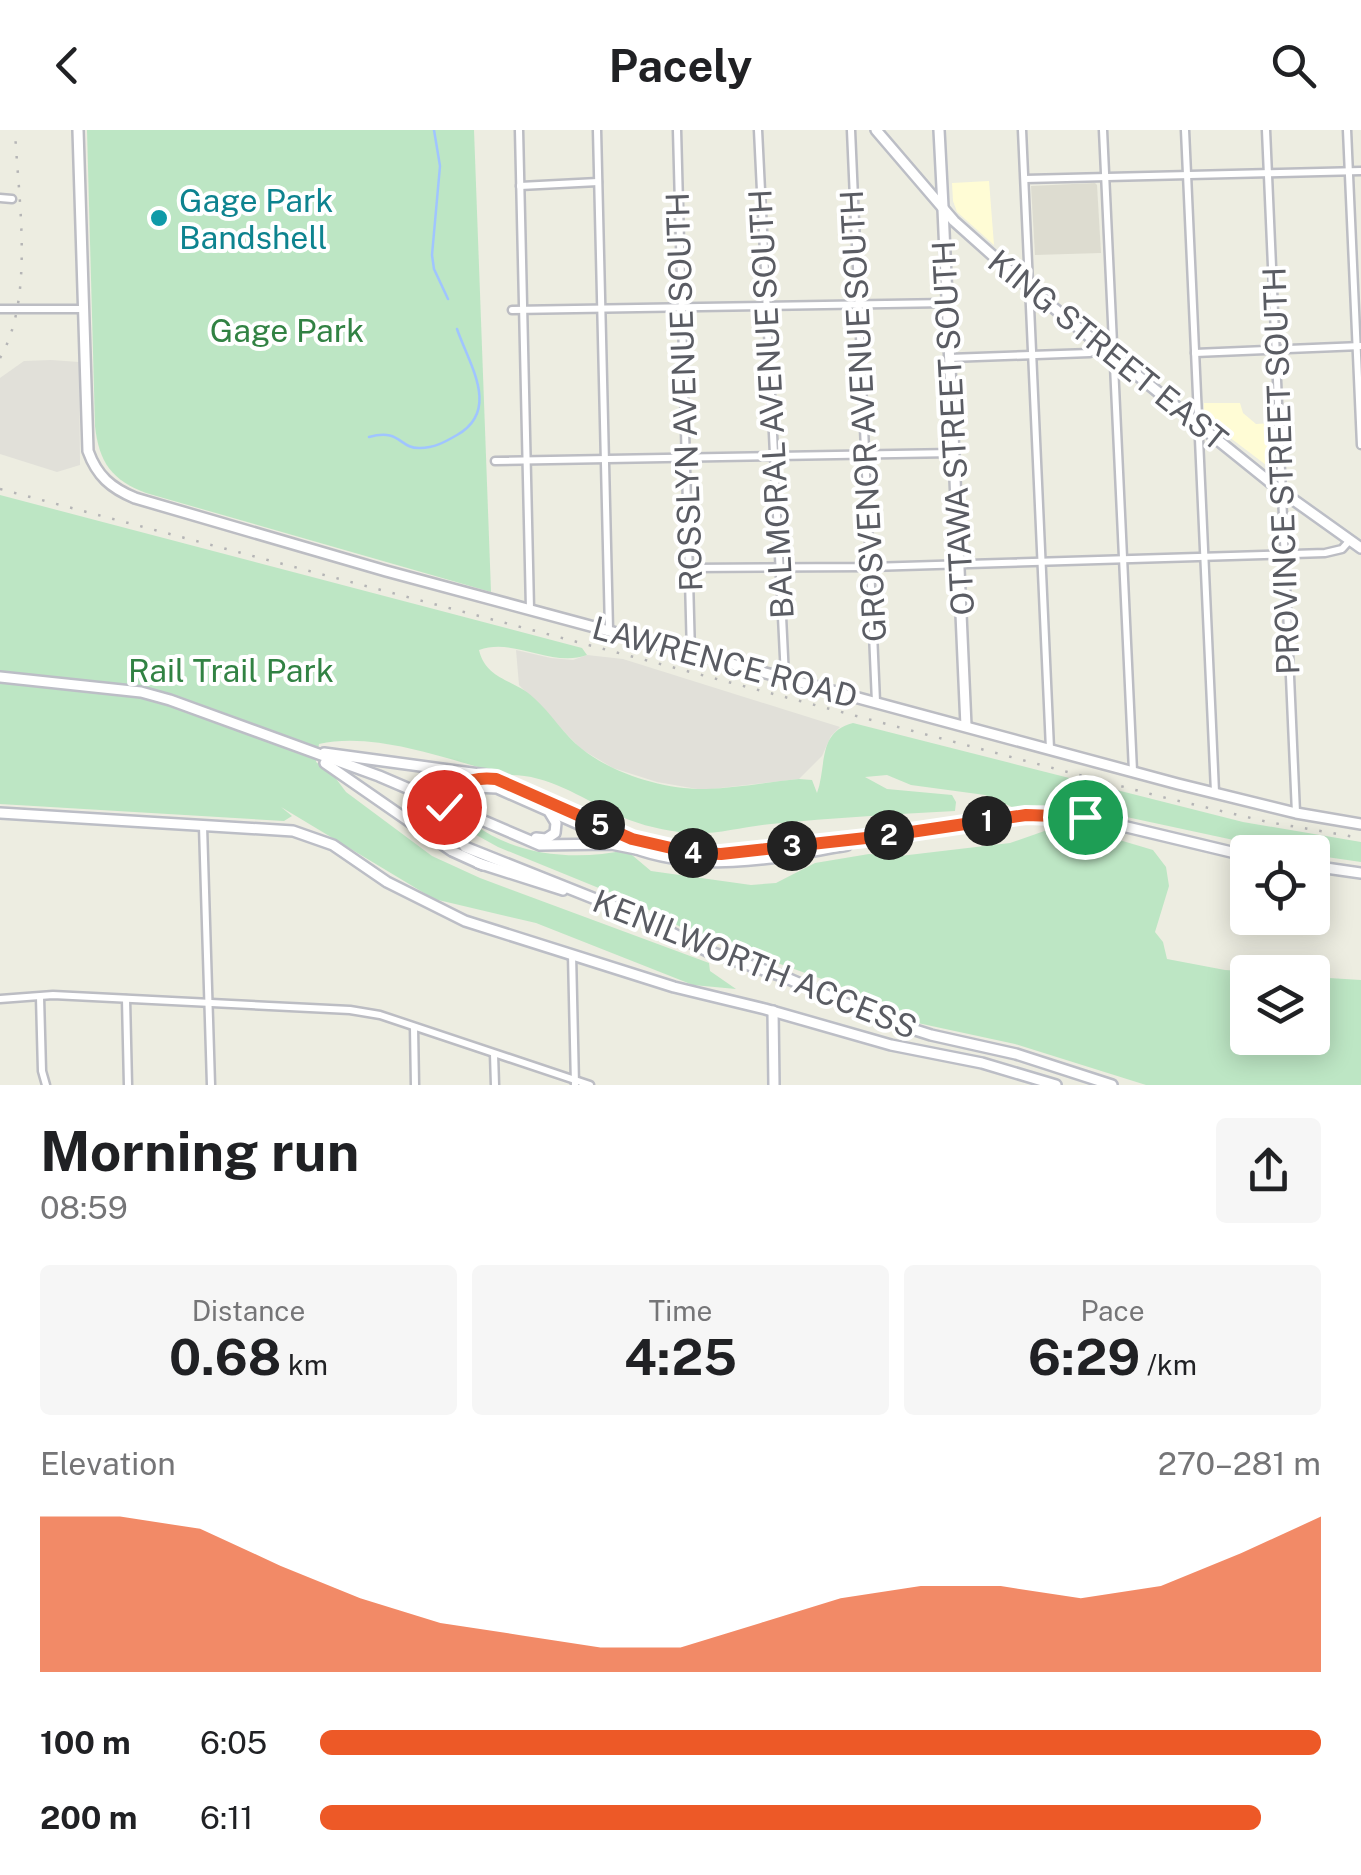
<!DOCTYPE html>
<html lang="en">
<head>
<meta charset="utf-8">
<style>
	:root { --surface:#fff; --page:#f6f6f6; --text:#202124; --muted:#757577; --accent:#ed5927 }
	body { margin:0; font-family:"Public Sans",sans-serif; background:var(--page); color:var(--text); height:100vh; display:flex; flex-direction:column; font-size:38px; white-space:nowrap }
	* { box-sizing:border-box; margin:0 }
	p { font-size:32px; color:var(--muted) }
	.icon { flex:none; width:55px; height:55px; fill:none; stroke:currentColor; stroke-width:2; stroke-linecap:round; stroke-linejoin:round }
	.map { position:relative; height:955px; overflow:hidden }
	.details { display:flex; flex-direction:column; background:var(--surface); flex:1 }
	.details>* { flex:none }
	.buttons { position:absolute; left:1230px; top:705px; display:grid; gap:20px }
	.buttons a { display:grid; place-items:center; width:100px; height:100px; border-radius:10px; background:var(--surface); box-shadow:0 5px 25px #0003; font-size:50px }
	.pin { position:absolute; display:grid; place-items:center; width:85px; height:85px; color:#fff; margin:-42px; border:5px solid #fff; border-radius:50%; box-shadow:0 2px 10px #0007 }
	.km { position:absolute; width:50px; height:50px; margin:-25px; border-radius:50%; background:#222; color:#fff; font-size:28px; line-height:50px; text-align:center }
	.round { display:grid; place-items:center; flex:none; width:105px; height:105px; border-radius:10px; background:var(--page) }
	.headline { display:flex; align-items:center; justify-content:space-between; height:170px; padding:0 40px }
	h1 { font-size:55px; font-weight:700; line-height:75px }
	.figures { display:grid; grid-template-columns:repeat(3,1fr); gap:15px; height:170px; padding:10px 40px }
	.figures div { display:grid; align-content:center; border-radius:10px; background:var(--page); text-align:center }
	.figures b { font-size:50px; font-weight:700 }
	.figures small { font-size:28px; font-weight:400 }
	.figures p { font-size:28px }
	.chart { height:280px; padding:20px 40px }
	.chart p { display:flex; justify-content:space-between }
	.chart svg { width:100%; height:180px; margin-top:10px; fill:var(--accent); opacity:.7 }
	ul { padding:0 40px; list-style:none; font-size:32px }
	li { display:grid; grid-template-columns:160px 120px 1fr; align-items:center; height:75px }
	li i { height:25px; border-radius:12px; background:var(--accent) }
	header { display:flex; justify-content:space-between; align-items:center; height:130px; padding:0 40px; background:var(--surface); font-size:45px; font-weight:700 }
	.map>svg:first-child { display:block }
	.commercial { fill:#fffcd5 }
	.industrial { fill:#e1e0d9 }
	.education { fill:#dddcd0 }
	.green { fill:#bde6c4 }
	.lines { fill:none; stroke-linecap:round; stroke-linejoin:round }
	.stream { stroke:#a0c5ff; stroke-width:2.5 }
	.minor-casing { stroke:#bcbdc3; stroke-width:11 }
	.tertiary-casing { stroke:#bcbdc3; stroke-width:14 }
	.secondary-casing { stroke:#bcbec6; stroke-width:14 }
	.minor { stroke:#fff; stroke-width:6 }
	.tertiary { stroke:#fff; stroke-width:9 }
	.secondary { stroke:#fff; stroke-width:9 }
	.rail { stroke:#b5b5b6; stroke-width:2.5; stroke-dasharray:2.5 12; stroke-linecap:butt }
	.secondary-bridge-casing { stroke:#bcbec6; stroke-width:14; stroke-linecap:butt }
	.secondary-bridge { stroke:#fff; stroke-width:9 }
	.route-casing { stroke:#fff; stroke-width:20 }
	.route { stroke:#ed5927; stroke-width:12 }
	.culture-dot { fill:#0f9aa8; stroke:#fff; stroke-width:4 }
	.labels { text-anchor:middle; dominant-baseline:central; stroke-width:8; stroke-linejoin:round; paint-order:stroke }
	.culture-label { font-size:32px; fill:#0d838f; stroke:#fff; text-anchor:start }
	.park-label { font-size:32px; fill:#318243; stroke:#fff }
	.street-label { font-size:32px; fill:#5a5c63; stroke:#fff }
</style>
</head>
<body>
<header><svg class="icon" aria-label="back" viewBox="0 0 24 24"><path d="M15 5l-7 7 7 7"/></svg>Pacely<svg class="icon" aria-label="search" viewBox="0 0 24 24"><circle cx="10" cy="10" r="6"/><path d="M15 15l6 6"/></svg></header>
<div class="map">
<svg width="1361" height="955" viewBox="0 0 1361 955">
	<rect width="100%" height="100%" fill="#edede1"/>
	<g class="commercial">
		<polygon points="989,51 994,115 957,82 953,71 952,53"/>
		<polygon points="1204,273 1240,273 1243,283 1256,294 1272,293 1274,341 1204,288"/>
	</g>
	<g class="industrial">
		<polygon points="51,230 79,232 80,335 57,342 0,324 0,248 24,231"/>
		<polygon points="516,520 551,528 573,530 587,525 623,529 840,597 831,606 822,626 799,649 703,660 657,652 613,638 581,619 519,555"/>
	</g>
	<polygon class="education" points="1095,53 1097,55 1101,123 1035,125 1031,56"/>
	<g class="green">
		<path d="M87,0H474L491,462L146,363C112,350 99,333 95,296Z"/>
		<path d="M0,365L582,518L587,525C551,538 514,507 479,520C486,550 514,549 534,568C551,583 564,605 582,619C613,644 666,660 706,659C737,658 768,652 799,649L812,650L817,663C827,636 817,602 853,593L1243,692L1361,712V732L1285,721L1066,674L1012,677L985,665L911,655L887,645L865,647L887,659L952,665L956,672L955,681C894,684 832,688 771,694C740,697 710,707 679,702C657,699 633,693 613,683C579,666 545,643 506,645C450,630 375,601 319,614L316,632L334,646L346,662L432,726L480,748L709,833L710,841L736,859L693,855L536,793L434,769L281,677L292,686L284,691L0,674Z"/>
		<path d="M474,694C516,726 576,731 626,720L651,741L751,755L776,753L815,733L869,724L900,726L1010,713L1053,698H1079L1153,720L1166,737L1169,756L1155,802L1163,812L1167,829L1225,840L1256,842H1248V908H1312L1313,847L1361,850V955H1146L1015,914L913,892L891,884L836,854L688,801L638,774L498,717L469,701Z"/>
	</g>
	<g class="lines">
		<g class="stream">
			<polyline points="434,0 440,36 432,125 434,139 448,169"/>
			<path d="M369,307C401,298 399,319 420,318C434,318 445,312 457,305C501,280 469,234 457,199"/>
		</g>
		<g class="minor-casing">
			<g id="minor">
				<polyline points="519,0 530,479"/>
				<polyline points="597,0 609,500"/>
				<polyline points="677,0 691,524"/>
				<polyline points="758,0 785,547"/>
				<polyline points="851,0 876,572"/>
				<polyline points="1022,0 1050,619"/>
				<polyline points="1103,0 1133,641"/>
				<polyline points="1185,0 1215,662"/>
				<polyline points="1266,0 1296,683"/>
				<polyline points="1347,0 1361,315"/>
				<polyline points="1025,49 1361,41"/>
				<polyline points="520,56 598,52"/>
				<polyline points="0,68 12,69"/>
				<polyline points="0,179 84,179"/>
				<polyline points="512,180 948,173"/>
				<polyline points="1195,223 1361,216"/>
				<polyline points="949,228 1090,223 1101,216"/>
				<polyline points="495,331 954,323"/>
				<polyline points="689,438 870,437 1325,423 1342,419 1350,410"/>
				<polyline points="203,696 211,955"/>
				<polyline points="572,824 575,955"/>
				<polyline points="40,867 42,941 46,955"/>
				<polyline points="0,869 53,865 350,880 380,885 590,955"/>
				<polyline points="126,869 128,955"/>
				<polyline points="414,897 415,955"/>
				<polyline points="494,924 495,955"/>
			</g>
		</g>
		<g class="tertiary-casing">
			<g id="tertiary">
				<path d="M78,0L88,321C97,346 111,358 135,368L386,441L1178,654L1296,683L1361,694"/>
				<polyline points="943,79 966,596"/>
			</g>
		</g>
		<g class="secondary-casing">
			<g id="secondary">
				<polyline points="876,0 954,91 1029,158 1281,361 1361,418"/>
				<polyline points="939,0 943,77"/>
				<polyline points="0,547 141,562 170,570 379,646 540,715 611,714 636,719"/>
				<polyline points="324,623 487,645"/>
				<polyline points="325,633 452,721 483,735"/>
				<path d="M451,664L474,649H497C575,679 634,722 721,724L1047,685L1085,687L1248,726"/>
				<polyline points="459,668 476,657 497,658 617,711"/>
				<polyline points="443,682 444,702 452,717"/>
				<polyline points="0,683 293,701 333,715 387,752 465,791 674,857 765,879 891,915 982,933 1056,955"/>
				<polyline points="452,683 453,700 465,717 643,788 707,821 782,846 884,890 931,905 1016,924 1112,955"/>
				<polyline points="536,708 546,709 555,703 556,693 550,683"/>
				<path d="M631,717C702,744 776,728 847,715"/>
				<polyline points="478,733 563,760"/>
				<polyline points="1312,736 1361,743"/>
				<polyline points="773,881 774,955"/>
			</g>
		</g>
		<use href="#minor" class="minor"/>
		<use href="#tertiary" class="tertiary"/>
		<use href="#secondary" class="secondary"/>
		<g class="rail">
			<path d="M0,228C35,168 18,68 15,0"/>
			<polyline points="0,359 1162,667 1268,692 1361,708"/>
		</g>
		<g class="secondary-bridge-casing">
			<g id="secondary-bridge">
				<polyline points="443,682 451,664"/>
				<polyline points="452,683 459,668"/>
			</g>
		</g>
		<use href="#secondary-bridge" class="secondary-bridge"/>
	</g>
	<g class="lines">
		<g class="route-casing">
			<path id="route" d="M444,677C454,654 472,646 496,649L632,709L693,723L721,724L884,706L1026,685L1085,687"/>
		</g>
		<use href="#route" class="route"/>
	</g>
	<circle class="culture-dot" cx="159" cy="88" r="10"/>
	<g class="labels">
		<g class="culture-label">
			<text x="179" y="70">Gage Park<tspan x="179" dy="37">Bandshell</tspan></text>
		</g>
		<g class="park-label">
			<text x="287" y="200">Gage Park</text>
			<text x="231" y="540">Rail Trail Park</text>
		</g>
		<g class="street-label">
			<text transform="translate(1108 220) rotate(39)">KING STREET EAST</text>
			<text transform="translate(684 262) rotate(-92)">ROSSLYN AVENUE SOUTH</text>
			<text transform="translate(771 274) rotate(-93)">BALMORAL AVENUE SOUTH</text>
			<text transform="translate(863 286) rotate(-93)">GROSVENOR AVENUE SOUTH</text>
			<text transform="translate(953 298) rotate(-93)">OTTAWA STREET SOUTH</text>
			<text transform="translate(1281 341) rotate(-92)">PROVINCE STREET SOUTH</text>
			<text transform="translate(725 532) rotate(15)">LAWRENCE ROAD</text>
			<text transform="translate(755 834) rotate(22)">KENILWORTH ACCESS</text>
		</g>
	</g>
</svg>
<div class="buttons">
<a><svg class="icon" aria-label="locate" viewBox="0 0 24 24"><circle cx="12" cy="12" r="6"/><path d="M12 2v4M12 18v4M2 12h4M18 12h4"/></svg></a>
<a><svg class="icon" aria-label="layers" viewBox="0 0 24 24"><path d="M12 4l9 5-9 5-9-5zM3 14l9 5 9-5"/></svg></a>
</div>
<div class="pin" style="left:1085px;top:687px;background:#1e9e55"><svg class="icon" aria-label="arrive" viewBox="0 0 24 24"><path d="M6 21V4h12l-3 4 3 4H6"/></svg></div>
<div class="pin" style="left:444px;top:677px;background:#d93025"><svg class="icon" aria-label="check" viewBox="0 0 24 24"><path d="M5 12l5 5 9-10"/></svg></div>
<b class="km" style="left:987px;top:691px">1</b>
<b class="km" style="left:889px;top:705px">2</b>
<b class="km" style="left:792px;top:716px">3</b>
<b class="km" style="left:693px;top:723px">4</b>
<b class="km" style="left:600px;top:695px">5</b>
</div>
<section class="details">
<div class="headline"><div><h1>Morning run</h1><p>08:59</p></div><a class="round"><svg class="icon" aria-label="share" viewBox="0 0 24 24"><path d="M12 15V3M7 8l5-5 5 5M5 13v7h14v-7"/></svg></a></div>
<div class="figures">
<div><p>Distance</p><b>0.68<small> km</small></b></div>
<div><p>Time</p><b>4:25</b></div>
<div><p>Pace</p><b>6:29<small> /km</small></b></div>
</div>
<div class="chart"><p><span>Elevation</span>270–281 m</p>
<svg viewBox="0 0 160 44" preserveAspectRatio="none"><path d="M0 44V6L10 6L20 9L30 18L40 26L50 32L60 35L70 38L80 38L90 32L100 26L110 23L120 23L130 26L140 23L150 15L160 6V44z"/></svg>
</div>
<ul>
<li><b>100 m</b>6:05<i style="width:100%"></i></li>
<li><b>200 m</b>6:11<i style="width:94%"></i></li>
</ul>
</section>
</body>
</html>
